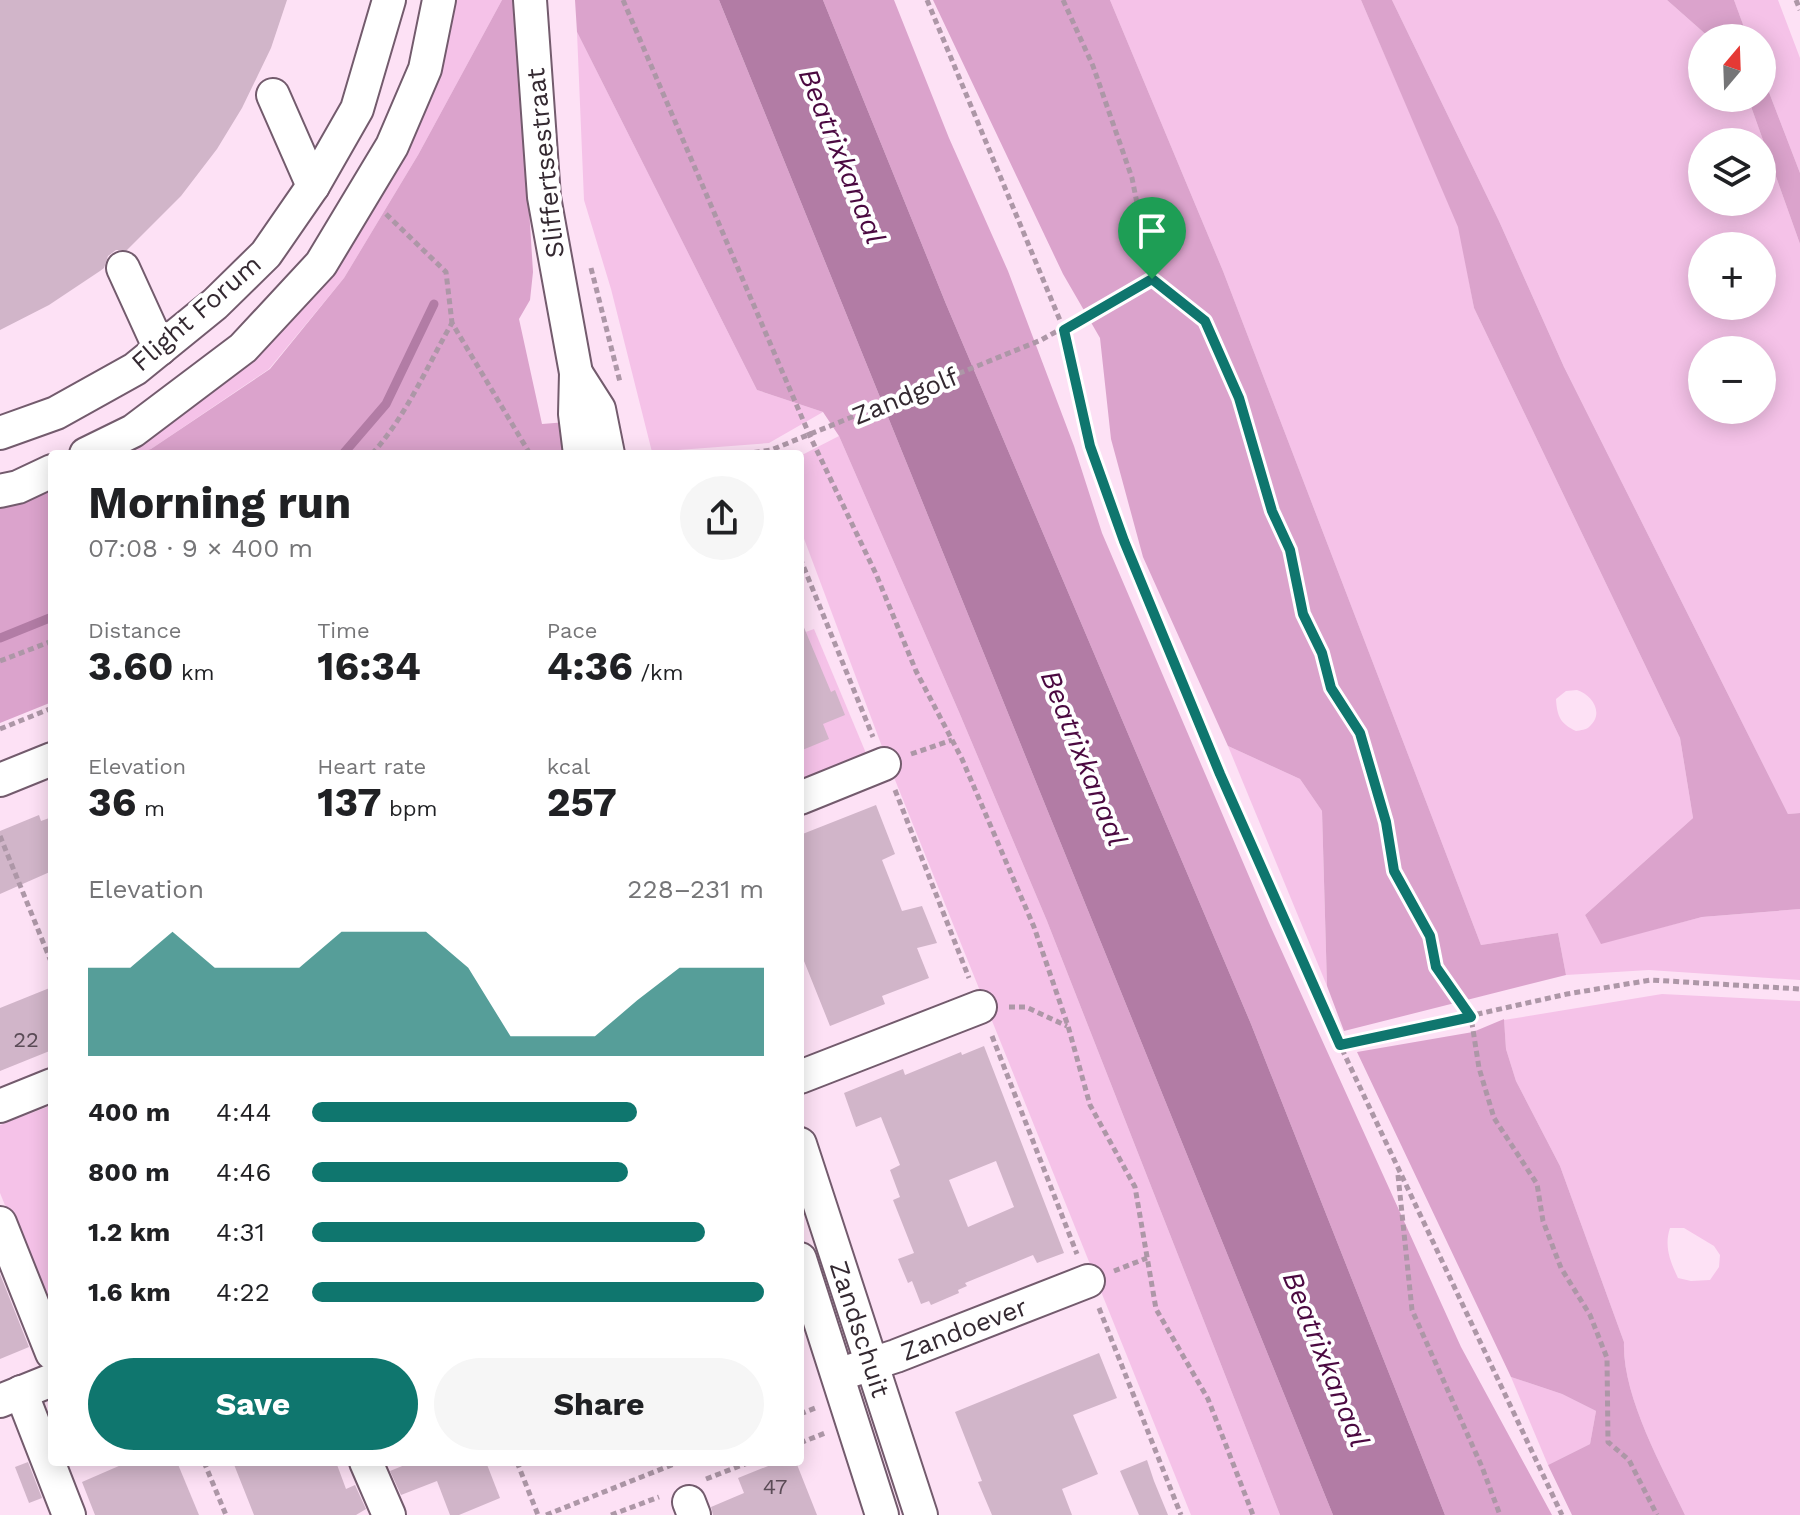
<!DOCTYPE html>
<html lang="en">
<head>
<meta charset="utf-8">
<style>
	:root { --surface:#fff; --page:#f6f6f6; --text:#202124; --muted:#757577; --accent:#0f766e }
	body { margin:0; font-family:"Work Sans",sans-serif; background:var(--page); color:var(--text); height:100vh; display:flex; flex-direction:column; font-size:30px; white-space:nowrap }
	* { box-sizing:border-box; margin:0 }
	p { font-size:26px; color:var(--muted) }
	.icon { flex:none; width:44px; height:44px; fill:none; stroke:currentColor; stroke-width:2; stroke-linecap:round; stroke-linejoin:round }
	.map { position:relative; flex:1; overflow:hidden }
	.panel { position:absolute; left:48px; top:450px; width:756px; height:1016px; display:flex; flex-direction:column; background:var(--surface); border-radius:8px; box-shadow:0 4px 20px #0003 }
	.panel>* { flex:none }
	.needle { width:52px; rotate:19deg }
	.fabs { position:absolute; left:1688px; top:24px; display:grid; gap:16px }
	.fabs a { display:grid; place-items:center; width:88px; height:88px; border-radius:50%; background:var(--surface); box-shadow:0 4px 20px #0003; font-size:40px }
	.pin { position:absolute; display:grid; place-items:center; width:68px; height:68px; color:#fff; margin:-82px -34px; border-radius:50% 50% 50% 0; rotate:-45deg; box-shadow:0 0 8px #0007 }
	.pin .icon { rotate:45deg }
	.round { display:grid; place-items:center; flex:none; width:84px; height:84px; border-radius:42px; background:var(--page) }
	.headline { display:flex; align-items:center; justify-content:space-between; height:136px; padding:0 40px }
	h1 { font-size:44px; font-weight:700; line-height:60px }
	.metrics { display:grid; grid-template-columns:repeat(3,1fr); gap:12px; height:136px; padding:8px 40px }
	.metrics div { display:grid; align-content:center }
	.metrics b { font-size:40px; font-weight:700 }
	.metrics small { font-size:22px; font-weight:400 }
	.metrics p { font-size:22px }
	.chart { height:224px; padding:16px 40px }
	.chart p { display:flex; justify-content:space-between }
	.chart svg { width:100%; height:144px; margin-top:8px; fill:var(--accent); opacity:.7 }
	.action { display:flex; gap:16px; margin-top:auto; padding:16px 40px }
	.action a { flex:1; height:92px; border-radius:48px; background:var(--accent); color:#fff; font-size:32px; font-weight:700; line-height:92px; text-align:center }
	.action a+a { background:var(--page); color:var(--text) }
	ul { padding:0 40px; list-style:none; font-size:26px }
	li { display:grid; grid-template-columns:128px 96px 1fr; align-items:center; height:60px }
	li i { height:20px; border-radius:10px; background:var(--accent) }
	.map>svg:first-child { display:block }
	.green { fill:#f5c2e8; fill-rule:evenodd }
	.forest { fill:#dba3cc }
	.water { fill:#b27ca5 }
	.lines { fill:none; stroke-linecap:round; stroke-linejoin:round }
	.stream { stroke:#b27ca5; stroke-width:9 }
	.building { fill:#d1b5c9; fill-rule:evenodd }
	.minor-casing { stroke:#735b6d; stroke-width:36 }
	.path { stroke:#ad97a7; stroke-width:5; stroke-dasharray:6 4; stroke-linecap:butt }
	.minor { stroke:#fff; stroke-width:32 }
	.route-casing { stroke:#fff; stroke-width:16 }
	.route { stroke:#0f766e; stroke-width:10 }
	.labels { text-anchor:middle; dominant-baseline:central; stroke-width:8; stroke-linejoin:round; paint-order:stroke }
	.number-label { font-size:22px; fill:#5b4c57 }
	.street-label { font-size:26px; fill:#342931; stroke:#fff }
	.water-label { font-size:28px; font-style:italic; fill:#4b0941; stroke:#fff }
</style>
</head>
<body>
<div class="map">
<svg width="1800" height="1515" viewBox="0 0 1800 1515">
	<rect width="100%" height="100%" fill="#fde1f5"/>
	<g class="green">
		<polygon points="451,0 502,0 418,155 344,278 269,369 151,449 136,454 107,454 328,269"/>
		<path d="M1110,0H1361L1459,227L1474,308L1680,738L1693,818L1585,915L1601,943L1702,917L1800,909V980L1649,970L1566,975L1558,933L1481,945L1223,271ZM1577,690C1592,695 1605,713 1589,727C1586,730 1581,730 1576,731C1561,724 1557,717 1556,699L1566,691Z"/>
		<path d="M1392,0H1667L1710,38H1702V98H1748L1800,244V813L1788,814L1564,367L1499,221ZM1702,142H1762V202H1702ZM1702,246H1762V306H1702ZM1702,350H1762V410H1702Z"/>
		<polygon points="1734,0 1778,0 1800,58 1800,173 1762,74 1762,38 1748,38"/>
		<polygon points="577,32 757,390 823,412 769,443 652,452 611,289 584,200"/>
		<polygon points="839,436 959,712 1047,921 1280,1515 1191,1515 887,760 800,528 800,456"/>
		<polygon points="814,629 868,758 800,785 800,634"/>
		<polygon points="1228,746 1300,779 1322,811 1327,986"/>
		<path d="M1662,994L1800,1001V1515H1685C1662,1466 1622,1396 1624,1342L1560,1166L1516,1081L1506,1049L1504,1020ZM1670,1228H1684L1714,1246L1720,1255L1719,1267L1710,1280L1691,1281L1678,1278C1670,1261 1664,1246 1670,1228Z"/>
		<polygon points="52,1105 52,1321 0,1193 0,1125"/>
		<polygon points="1511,1377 1562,1394 1596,1411 1590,1444 1548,1465"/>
	</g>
	<g class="forest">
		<polygon points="502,0 516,0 533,272 530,300 519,319 542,424 567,422 568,454 136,454 151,449 270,369 344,278 418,155"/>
		<polygon points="575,0 719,0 1333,1515 1280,1515 1047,921 959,712 839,436 823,412 757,390 577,32"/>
		<polygon points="823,0 894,0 949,138 1008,271 1074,446 1102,533 1269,923 1461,1347 1552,1515 1445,1515 1251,1024 946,304"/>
		<polygon points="933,0 1110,0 1223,271 1481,945 1558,933 1566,975 1344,1031 1327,986 1322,811 1300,779 1228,746 1143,557 1111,439 1100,338 1063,274"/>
		<polygon points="1361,0 1392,0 1499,221 1564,367 1788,814 1800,813 1800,909 1702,917 1601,944 1585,915 1693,818 1680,738 1474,308 1458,227"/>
		<polygon points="1667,0 1734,0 1748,38 1710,38"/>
		<polygon points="1762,74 1800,173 1800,244 1748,98 1762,98"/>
		<polygon points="52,485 52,702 0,723 0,501"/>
		<path d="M1504,1019L1506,1049L1516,1081L1560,1166L1624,1342C1622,1396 1662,1466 1685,1515H1572L1548,1465L1590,1444L1596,1411L1562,1394L1511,1377L1357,1052L1473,1032Z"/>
	</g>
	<polygon class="water" points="719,0 823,0 946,304 1251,1024 1445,1515 1333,1515"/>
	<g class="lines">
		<g class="stream">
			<polyline points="343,454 386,404 434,304"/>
			<polyline points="0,638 52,617"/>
		</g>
	</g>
	<g class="building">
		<polygon points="0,0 287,0 271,48 242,108 217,149 181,196 127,250 116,250 108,256 104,268 100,271 49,305 0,330"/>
		<polygon points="800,618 831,692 835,690 845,715 823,724 829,739 800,751"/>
		<polygon points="876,805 895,854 882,860 902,911 922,906 937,943 917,948 929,978 882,996 885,1004 830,1026 800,951 800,835"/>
		<polygon points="39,815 41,821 52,817 52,871 0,894 0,831"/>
		<polygon points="52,987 52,1050 0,1071 0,1008"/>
		<path d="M984,1046L1064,1253L1037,1263L1033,1255L965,1283L967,1286L958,1290L959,1293L931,1305L929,1301L921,1304L912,1281L908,1283L898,1259L914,1253L893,1200L900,1197L890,1170L900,1165L881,1117L856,1127L844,1093L903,1069L905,1075L961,1052L962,1055ZM996,1161L1014,1207L968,1227L949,1180Z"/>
		<polygon points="0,1274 29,1347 0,1359"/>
		<polygon points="1099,1353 1117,1398 1073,1415 1098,1474 1062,1489 1072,1515 992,1515 978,1482 982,1481 955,1412"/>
		<polygon points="1147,1460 1154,1481 1168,1515 1139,1515 1120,1471"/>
		<polygon points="28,1462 42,1498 29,1503 15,1467"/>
		<polygon points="128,1462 177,1462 199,1515 95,1515 82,1482"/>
		<polygon points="233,1462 336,1462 346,1489 355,1485 366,1509 356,1515 254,1515"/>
		<polygon points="412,1462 486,1462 500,1498 459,1515 450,1515 437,1481 401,1495 390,1471"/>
		<polygon points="778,1462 796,1462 817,1515 713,1515 711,1507 744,1493 738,1478"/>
	</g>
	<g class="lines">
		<g class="minor-casing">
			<g id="minor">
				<polyline points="530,0 544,197 576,373 575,414 580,454"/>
				<polyline points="273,95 313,186"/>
				<polyline points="123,268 160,349"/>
				<polyline points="576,373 599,409 608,454"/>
				<polyline points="0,433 56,413 135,369 215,304 266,254 313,186 357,109 389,0"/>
				<polyline points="86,454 133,431 243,348 321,264 392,146 425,69 439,0"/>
				<polyline points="0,491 18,487 52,471"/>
				<polyline points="0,780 52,759"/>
				<polyline points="800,798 884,764"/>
				<polyline points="800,1077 980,1007"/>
				<polyline points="0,1106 52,1085"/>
				<polyline points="800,1144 921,1515"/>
				<polyline points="0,1223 52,1353"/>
				<polyline points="800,1259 882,1515"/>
				<polyline points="853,1370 896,1356 1088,1281"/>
				<polyline points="21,1392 69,1515"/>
				<polyline points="0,1401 52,1380"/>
				<polyline points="366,1462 389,1515"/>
				<polyline points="689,1502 694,1515"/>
			</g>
		</g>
		<g class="path">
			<polyline points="623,0 809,434 876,574 916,671 962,759 1034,927 1068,1026 1090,1105 1135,1187 1156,1309 1208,1399 1253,1515"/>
			<polyline points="927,0 1064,330 1090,446 1124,541 1220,774 1340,1045 1562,1515"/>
			<polyline points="1063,0 1093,66 1132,178 1152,279"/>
			<polyline points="1796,0 1800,10"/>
			<polyline points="386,214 446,272 452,323"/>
			<polyline points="591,268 620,382"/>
			<path d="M372,454C407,415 426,368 452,323L530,454"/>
			<polyline points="744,454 771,450 1041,340 1152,279 1205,321 1239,398 1272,511 1290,550 1303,614 1322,653 1331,688 1360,733 1386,822 1394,871 1430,936 1436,967 1471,1017 1479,1068 1494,1118 1537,1184 1543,1221 1561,1268 1590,1315 1607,1358 1608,1442 1629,1460 1657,1515"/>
			<polyline points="800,558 873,737"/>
			<polyline points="0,661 52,641"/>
			<polyline points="0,729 52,708"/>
			<polyline points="911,754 952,740"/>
			<polyline points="895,790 969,978"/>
			<polyline points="0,836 52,964"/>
			<polyline points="1009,1007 1026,1007 1067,1026"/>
			<polyline points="992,1036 1077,1254"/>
			<polyline points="1340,1045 1567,994 1651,980 1800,989"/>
			<polyline points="1398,1175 1412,1310 1482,1467 1500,1515"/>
			<polyline points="1114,1271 1147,1258"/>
			<polyline points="1099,1308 1181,1515"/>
			<polyline points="800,1414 818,1407"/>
			<polyline points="800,1443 825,1433"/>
			<polyline points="204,1462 226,1515"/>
			<polyline points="517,1462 538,1515"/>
			<polyline points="706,1479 750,1462"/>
			<polyline points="546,1515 679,1462"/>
			<polyline points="611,1515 659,1497"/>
		</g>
		<use href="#minor" class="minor"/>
	</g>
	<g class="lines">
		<g class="route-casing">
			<polygon id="route" points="1152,279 1205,321 1239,398 1272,511 1290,550 1303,614 1322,653 1331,688 1360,733 1386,822 1394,871 1430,936 1436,967 1471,1017 1340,1045 1220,774 1124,541 1090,446 1064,330"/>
		</g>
		<use href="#route" class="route"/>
	</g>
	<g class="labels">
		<g class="number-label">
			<text x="26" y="1039">22</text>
			<text x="775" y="1486">47</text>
		</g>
		<g class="street-label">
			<text transform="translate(545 163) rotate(-96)">Sliffertsestraat</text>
			<text transform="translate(196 313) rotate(-41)">Flight Forum</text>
			<text transform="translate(905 396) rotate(-22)">Zandgolf</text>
			<text transform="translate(860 1329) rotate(72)">Zandschuit</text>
			<text transform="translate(964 1329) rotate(-21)">Zandoever</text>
		</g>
		<g class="water-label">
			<text transform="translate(842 156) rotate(68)">Beatrixkanaal</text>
			<text transform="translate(1084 758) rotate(68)">Beatrixkanaal</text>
			<text transform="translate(1326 1359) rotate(68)">Beatrixkanaal</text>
		</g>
	</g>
</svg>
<div class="fabs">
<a><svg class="needle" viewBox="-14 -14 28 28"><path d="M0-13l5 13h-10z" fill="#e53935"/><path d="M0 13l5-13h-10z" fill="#757577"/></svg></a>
<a><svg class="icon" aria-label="layers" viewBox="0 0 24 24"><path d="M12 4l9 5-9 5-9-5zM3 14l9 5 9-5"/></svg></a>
<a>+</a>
<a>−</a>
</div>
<div class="pin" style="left:1152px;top:279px;background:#1e9e55"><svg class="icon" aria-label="arrive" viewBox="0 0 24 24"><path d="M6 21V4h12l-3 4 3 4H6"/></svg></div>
<section class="panel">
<div class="headline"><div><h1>Morning run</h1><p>07:08 · 9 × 400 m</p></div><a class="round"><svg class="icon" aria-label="share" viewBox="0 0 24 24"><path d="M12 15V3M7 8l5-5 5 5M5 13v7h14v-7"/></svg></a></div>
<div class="metrics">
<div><p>Distance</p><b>3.60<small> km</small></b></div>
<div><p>Time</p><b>16:34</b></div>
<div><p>Pace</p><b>4:36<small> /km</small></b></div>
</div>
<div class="metrics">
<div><p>Elevation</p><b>36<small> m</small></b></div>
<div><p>Heart rate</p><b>137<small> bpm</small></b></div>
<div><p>kcal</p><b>257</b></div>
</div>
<div class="chart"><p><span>Elevation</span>228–231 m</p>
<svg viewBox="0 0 160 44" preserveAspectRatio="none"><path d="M0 44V17L10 17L20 6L30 17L40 17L50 17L60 6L70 6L80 6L90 17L100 38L110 38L120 38L130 27L140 17L150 17L160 17V44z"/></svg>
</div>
<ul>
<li><b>400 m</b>4:44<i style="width:72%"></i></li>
<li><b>800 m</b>4:46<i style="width:70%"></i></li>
<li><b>1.2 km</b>4:31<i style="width:87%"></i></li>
<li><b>1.6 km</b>4:22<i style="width:100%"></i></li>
</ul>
<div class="action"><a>Save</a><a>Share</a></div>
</section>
</div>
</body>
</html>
